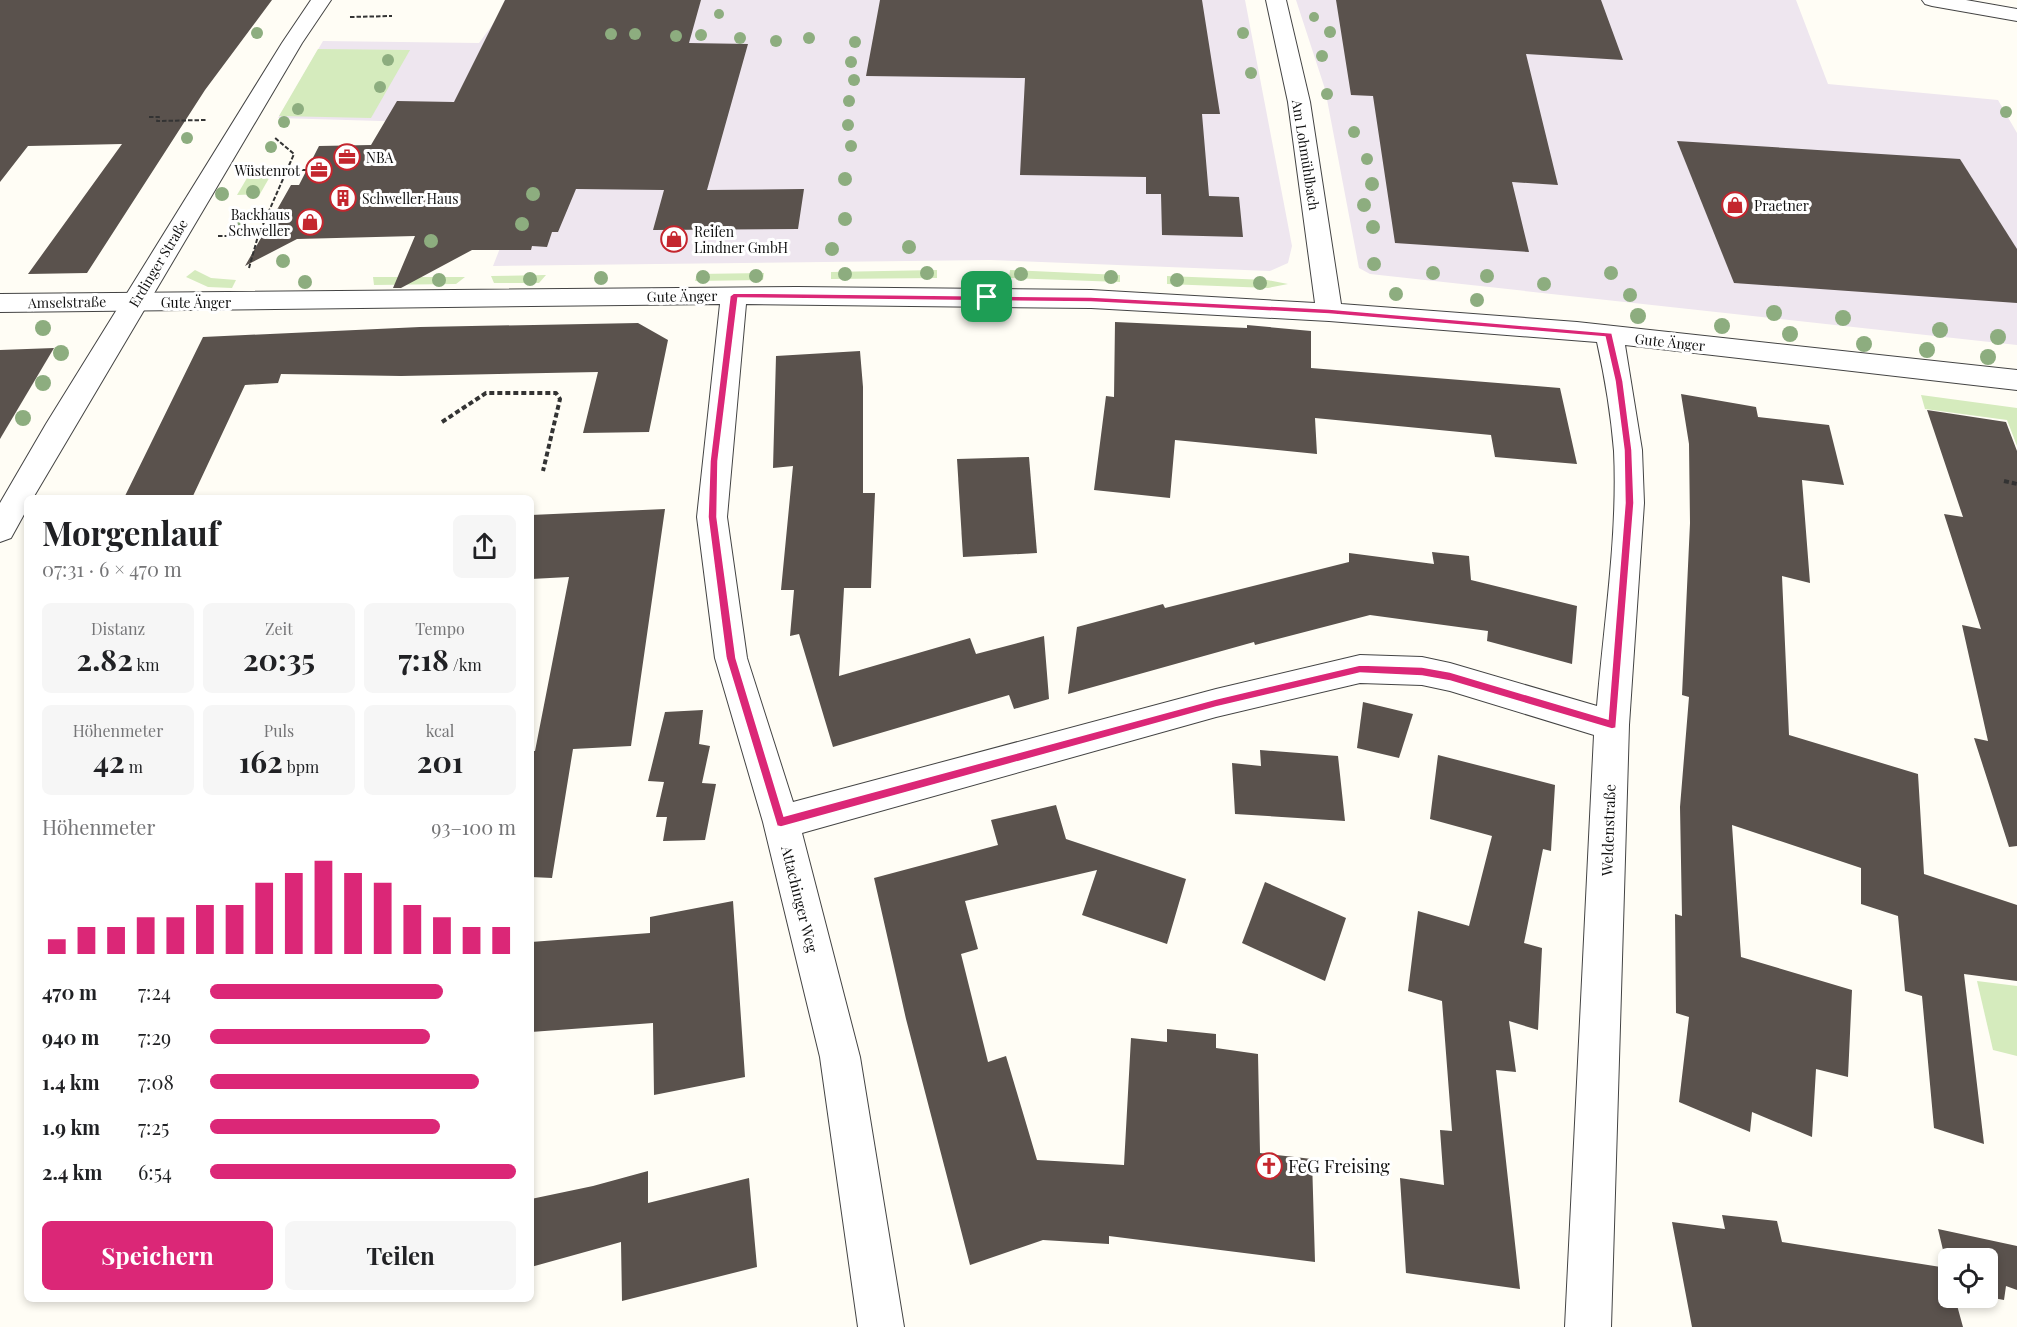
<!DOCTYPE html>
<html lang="de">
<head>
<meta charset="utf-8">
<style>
	:root { --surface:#fff; --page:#f6f6f6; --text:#202124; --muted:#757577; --accent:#db2777 }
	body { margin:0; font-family:"Playfair Display",serif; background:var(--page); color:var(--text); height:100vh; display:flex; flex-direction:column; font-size:22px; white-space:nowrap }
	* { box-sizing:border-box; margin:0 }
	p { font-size:20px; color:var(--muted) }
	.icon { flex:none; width:33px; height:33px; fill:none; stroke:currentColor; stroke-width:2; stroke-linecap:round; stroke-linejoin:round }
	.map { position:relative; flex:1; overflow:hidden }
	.side { position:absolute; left:24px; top:495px; width:510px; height:807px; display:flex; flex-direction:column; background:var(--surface); border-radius:9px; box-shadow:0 3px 9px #0003 }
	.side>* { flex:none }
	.fabs { position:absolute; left:1938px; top:1248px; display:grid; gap:12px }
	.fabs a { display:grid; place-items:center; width:60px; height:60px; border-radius:9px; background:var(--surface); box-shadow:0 3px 9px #0003; font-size:30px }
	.pin { position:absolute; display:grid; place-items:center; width:51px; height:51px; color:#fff; margin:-26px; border-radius:12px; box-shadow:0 3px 9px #0006 }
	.round { display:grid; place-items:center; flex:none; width:63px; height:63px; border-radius:9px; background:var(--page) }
	.summary { display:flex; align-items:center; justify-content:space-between; height:102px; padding:0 18px }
	h1 { font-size:33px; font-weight:700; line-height:45px }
	.figures { display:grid; grid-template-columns:repeat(3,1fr); gap:9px; height:102px; padding:6px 18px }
	.figures div { display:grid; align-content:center; border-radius:9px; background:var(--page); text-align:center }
	.figures b { font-size:30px; font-weight:700 }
	.figures small { font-size:16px; font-weight:400 }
	.figures p { font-size:16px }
	.chart { height:168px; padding:12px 18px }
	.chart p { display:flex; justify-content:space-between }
	.chart svg { width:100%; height:108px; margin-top:6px; stroke:var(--accent); stroke-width:6 }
	.button { display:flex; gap:12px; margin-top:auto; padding:12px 18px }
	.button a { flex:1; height:69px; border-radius:9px; background:var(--accent); color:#fff; font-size:24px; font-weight:700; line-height:69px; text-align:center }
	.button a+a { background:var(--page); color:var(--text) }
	ul { padding:0 18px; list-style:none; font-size:20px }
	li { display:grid; grid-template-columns:96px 72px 1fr; align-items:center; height:45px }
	li i { height:15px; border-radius:8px; background:var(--accent) }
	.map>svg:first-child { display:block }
	.industrial { fill:#eee6ef }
	.green { fill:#d5ebbd }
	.building { fill:#5a524d }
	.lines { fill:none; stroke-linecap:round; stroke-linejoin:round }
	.minor-casing { stroke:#444; stroke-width:2 }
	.tertiary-casing { stroke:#444; stroke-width:2 }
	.path-far1 { stroke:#333; stroke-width:2; stroke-dasharray:4.5 2; stroke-linecap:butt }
	.path { stroke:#333; stroke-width:4; stroke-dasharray:5 3; stroke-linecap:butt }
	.minor { fill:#fff; fill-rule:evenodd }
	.tertiary { fill:#fff; fill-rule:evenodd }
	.tree { fill:#8dad7f }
	.route { fill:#db2777; stroke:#fff; stroke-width:1.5; fill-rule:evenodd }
	.labels { text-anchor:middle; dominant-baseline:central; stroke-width:6; stroke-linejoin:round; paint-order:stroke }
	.far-street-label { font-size:14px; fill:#111; stroke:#fff }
	.far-poi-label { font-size:14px; fill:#111; stroke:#fff; text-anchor:start }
	.street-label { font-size:15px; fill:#111; stroke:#fff }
	.near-poi-label { font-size:18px; fill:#111; stroke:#fff; text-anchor:start }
</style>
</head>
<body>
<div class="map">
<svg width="2017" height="1327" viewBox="0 0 2017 1327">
	<rect width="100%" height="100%" fill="#fffdf5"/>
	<g class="industrial">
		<polygon points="505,0 1245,0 1292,246 1288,263 1270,271 990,260 493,266 548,126 278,118 323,41 479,43 496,20"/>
		<polygon points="1296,0 1796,0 1828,84 1998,100 2017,133 2017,345 1370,274 1359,268 1325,89"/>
	</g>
	<g class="green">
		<polygon points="318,49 410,50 371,118 279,116"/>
		<polygon points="250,173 272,173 260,194 237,195"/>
		<polygon points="195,270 211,278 236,280 232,288 208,287 186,277"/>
		<polygon points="937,270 937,278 831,279 831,272"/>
		<polygon points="1010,270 1120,275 1120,282 1009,278"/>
		<polygon points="764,273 763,280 695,281 697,274"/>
		<polygon points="546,275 539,283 494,283 491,276"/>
		<polygon points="1167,276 1267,280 1288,284 1268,288 1167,284"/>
		<polygon points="373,277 465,277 456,284 374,285"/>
		<polygon points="1921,395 2017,408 2017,446 2007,420 1925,409"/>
		<polygon points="1977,981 2017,986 2017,1056 1993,1050"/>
	</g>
	<g class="building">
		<polygon points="0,0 272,0 205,90 87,273 28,274 122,144 28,146 0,182"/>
		<polygon points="505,0 701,0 689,43 748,44 707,190 804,189 798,229 653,230 664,190 576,189 558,232 552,232 547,247 532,246 531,250 472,250 401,288 393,288 415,236 297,239 245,266 291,185 299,185 319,146 371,145 397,101 454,102"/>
		<polygon points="880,0 1202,0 1220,114 1202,114 1209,196 1239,197 1243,237 1162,235 1161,194 1146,194 1146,177 1020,175 1025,78 866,76"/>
		<polygon points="1336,0 1601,0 1623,60 1526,54 1558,185 1512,182 1529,252 1395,243 1373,96 1351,95"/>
		<polygon points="1677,141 1960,159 2017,249 2017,303 1734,283"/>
		<polygon points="1115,322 1247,328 1247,325 1311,331 1311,368 1560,388 1577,464 1495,457 1491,435 1315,418 1317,454 1175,440 1170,498 1094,490 1106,396 1114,397"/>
		<polygon points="638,323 668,340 649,432 583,433 598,372 401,376 281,374 278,383 245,385 192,498 124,498 203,337 420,327"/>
		<polygon points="54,348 0,439 0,350"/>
		<polygon points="860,351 863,387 863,493 875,493 871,588 844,588 839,676 970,638 976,654 1044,636 1049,699 1014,709 1009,695 833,747 799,634 790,636 794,590 781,590 793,466 773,468 776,356"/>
		<polygon points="1681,394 1756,407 1758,417 1829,425 1844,485 1802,480 1810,583 1782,576 1789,735 1918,774 1924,874 2017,905 2017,981 1964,974 1984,1144 1934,1128 1922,996 1905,991 1898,916 1861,904 1861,868 1732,825 1741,957 1852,990 1848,1077 1816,1069 1812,1137 1752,1112 1750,1132 1679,1102 1689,1017 1676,1013 1675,914 1682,916 1680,807 1689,697 1682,695 1690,523 1689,444"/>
		<polygon points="1927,410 2006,422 2017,451 2017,846 2009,847 1974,738 1988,741 1962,625 1981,629 1944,514 1963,517"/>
		<polygon points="1029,457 1037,553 963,557 957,459"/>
		<polygon points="665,509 631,746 573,749 552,878 531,877 531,751 535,751 569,577 531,579 531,515"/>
		<polygon points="1432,552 1469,556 1471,580 1577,606 1572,664 1487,641 1488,631 1370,615 1255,645 1254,642 1068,694 1077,627 1163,604 1165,608 1349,562 1349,553 1434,564"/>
		<polygon points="1363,702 1413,714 1399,758 1357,748"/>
		<polygon points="703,710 699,744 710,746 702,783 716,784 705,840 663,841 667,817 656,817 664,782 648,781 665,712"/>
		<polygon points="1260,750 1338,756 1345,821 1235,814 1232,763 1261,766"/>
		<polygon points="1438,755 1555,785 1551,851 1543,849 1524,943 1542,948 1538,1030 1509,1021 1516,1072 1496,1070 1520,1289 1406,1273 1400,1178 1444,1185 1440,1130 1452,1131 1442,1001 1408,991 1418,911 1469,926 1492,836 1430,819"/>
		<polygon points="1056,805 1066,839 1186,879 1167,944 1082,915 1097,870 965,901 978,949 961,954 988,1062 1006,1056 1037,1160 1124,1165 1131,1038 1167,1042 1167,1029 1216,1034 1216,1048 1258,1054 1260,1153 1312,1159 1315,1262 1109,1236 1109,1244 1043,1240 970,1265 906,1019 874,878 998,845 991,820"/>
		<polygon points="1265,882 1346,918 1325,981 1242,943"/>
		<polygon points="733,901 745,1077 654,1095 653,1023 531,1032 531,942 650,933 650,917"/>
		<polygon points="648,1171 648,1203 749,1178 757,1267 622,1301 621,1242 531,1267 531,1199 593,1186"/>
		<polygon points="1722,1215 1777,1221 1782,1242 1947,1268 1948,1271 1938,1229 2017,1246 2017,1290 2006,1286 2004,1300 1988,1297 1988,1258 1948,1258 1948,1298 1955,1298 1963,1327 1692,1327 1672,1222 1725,1229"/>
	</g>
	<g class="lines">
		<g class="minor-casing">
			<g id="minor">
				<path d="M1266,0H1286L1310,102L1341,304L1577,322L2017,370V390L1625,345L1642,450L1644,503L1629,725L1611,1327H1565L1594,735L1450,691L1422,685L1360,683L1216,717L802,833L860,1057L904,1327H858L820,1057L763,822L715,658L697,517L720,304L0,312V294L797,287L1091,290L1315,303L1288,102ZM746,304L1091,308L1329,321L1597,342C1605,378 1611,414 1614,451C1618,535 1604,622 1597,706L1450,663L1422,657L1360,655L1216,689L793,802L747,658L727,517Z"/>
				<polygon points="1922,0 1966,0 2017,9 2017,21 1932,6 1925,4"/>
			</g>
		</g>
		<g class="tertiary-casing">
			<polygon id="tertiary" points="311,0 331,0 302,43 33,498 27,498 27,509 11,538 0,542 0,503 46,424 282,43"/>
		</g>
		<g class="path-far1">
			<polyline points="350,17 392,16"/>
			<polyline points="149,117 159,117 157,121 206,120"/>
			<polyline points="256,170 306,170"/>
			<polyline points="218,236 258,236"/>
			<polyline points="249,268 258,236 294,154 274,137"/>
		</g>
		<g class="path">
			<polyline points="442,422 486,393 556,393 560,399 543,471"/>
			<polyline points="2004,481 2017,484"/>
		</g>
		<use href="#minor" class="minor"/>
		<use href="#tertiary" class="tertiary"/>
	</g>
	<g class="tree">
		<circle cx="719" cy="14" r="5"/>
		<circle cx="1314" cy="17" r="5"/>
		<circle cx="1330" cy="32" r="6"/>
		<circle cx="257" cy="33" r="6"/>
		<circle cx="1243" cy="33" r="6"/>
		<circle cx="611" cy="34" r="6"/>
		<circle cx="635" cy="34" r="6"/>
		<circle cx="701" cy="35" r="6"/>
		<circle cx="676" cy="36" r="6"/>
		<circle cx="740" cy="38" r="6"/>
		<circle cx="809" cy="38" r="6"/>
		<circle cx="776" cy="41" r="6"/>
		<circle cx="855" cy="42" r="6"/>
		<circle cx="1322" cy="56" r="6"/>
		<circle cx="388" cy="60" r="6"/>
		<circle cx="851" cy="62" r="6"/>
		<circle cx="1251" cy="73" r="6"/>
		<circle cx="854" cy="80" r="6"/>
		<circle cx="380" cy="87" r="6"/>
		<circle cx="1327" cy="94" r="6"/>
		<circle cx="849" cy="101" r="6"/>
		<circle cx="298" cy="109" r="6"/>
		<circle cx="2006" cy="112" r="6"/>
		<circle cx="284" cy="122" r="6"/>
		<circle cx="848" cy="125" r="6"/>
		<circle cx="1354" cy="132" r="6"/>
		<circle cx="187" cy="138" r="6"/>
		<circle cx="851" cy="146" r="6"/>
		<circle cx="271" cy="147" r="6"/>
		<circle cx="1367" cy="159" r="6"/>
		<circle cx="845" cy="179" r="7"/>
		<circle cx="1372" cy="184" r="7"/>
		<circle cx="253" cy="192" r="7"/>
		<circle cx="222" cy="194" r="7"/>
		<circle cx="533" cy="194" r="7"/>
		<circle cx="1364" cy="205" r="7"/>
		<circle cx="845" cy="219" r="7"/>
		<circle cx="238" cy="224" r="7"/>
		<circle cx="522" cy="224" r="7"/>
		<circle cx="1373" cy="227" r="7"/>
		<circle cx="431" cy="241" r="7"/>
		<circle cx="909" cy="247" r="7"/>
		<circle cx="832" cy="249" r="7"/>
		<circle cx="283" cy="261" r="7"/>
		<circle cx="1374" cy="264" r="7"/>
		<circle cx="927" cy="273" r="7"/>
		<circle cx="1433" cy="273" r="7"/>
		<circle cx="1611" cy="273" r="7"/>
		<circle cx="845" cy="274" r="7"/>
		<circle cx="1021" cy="274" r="7"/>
		<circle cx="756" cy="276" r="7"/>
		<circle cx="1487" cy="276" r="7"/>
		<circle cx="703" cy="277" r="7"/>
		<circle cx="1111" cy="277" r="7"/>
		<circle cx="601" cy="278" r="7"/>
		<circle cx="530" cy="279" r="7"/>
		<circle cx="439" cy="280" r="7"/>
		<circle cx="1177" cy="280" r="7"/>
		<circle cx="305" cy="282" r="7"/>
		<circle cx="1260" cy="283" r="7"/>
		<circle cx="1544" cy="284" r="7"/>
		<circle cx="1396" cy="294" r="7"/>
		<circle cx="1630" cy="295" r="7"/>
		<circle cx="1477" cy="300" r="7"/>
		<circle cx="1774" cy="313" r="8"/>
		<circle cx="1638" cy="316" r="8"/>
		<circle cx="1843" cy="318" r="8"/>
		<circle cx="1722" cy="326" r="8"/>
		<circle cx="43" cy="328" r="8"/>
		<circle cx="1940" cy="330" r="8"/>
		<circle cx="1790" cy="334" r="8"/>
		<circle cx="1998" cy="337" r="8"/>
		<circle cx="1864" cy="344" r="8"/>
		<circle cx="1927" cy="350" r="8"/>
		<circle cx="61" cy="353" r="8"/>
		<circle cx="1988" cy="357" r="8"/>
		<circle cx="43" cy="383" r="8"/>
		<circle cx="23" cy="418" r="8"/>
	</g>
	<path class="route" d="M734,293L1091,297L1329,309L1612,333L1623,381L1632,450L1634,503L1616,728L1612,729L1450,681L1422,676L1360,673L1216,707L781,827L777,826L726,658L708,517L710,461L730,296ZM738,298L1091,302L1329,314L1605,337L1615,381L1624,450L1625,503L1608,719L1450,672L1422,667L1360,665L1216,699L784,816L736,658L717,517L718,461Z"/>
	<defs>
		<g id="office-ring" transform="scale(1.35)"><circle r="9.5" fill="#fff" stroke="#c4262e" stroke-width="1.5"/><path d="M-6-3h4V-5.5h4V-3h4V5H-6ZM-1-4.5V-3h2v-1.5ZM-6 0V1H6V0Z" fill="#c4262e"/></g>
		<g id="building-ring" transform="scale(1.35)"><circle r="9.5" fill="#fff" stroke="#c4262e" stroke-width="1.5"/><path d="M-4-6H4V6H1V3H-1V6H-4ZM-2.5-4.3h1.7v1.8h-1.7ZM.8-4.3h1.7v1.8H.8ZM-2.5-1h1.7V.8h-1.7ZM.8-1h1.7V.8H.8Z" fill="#c4262e"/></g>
		<g id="shop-ring" transform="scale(1.35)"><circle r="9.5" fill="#fff" stroke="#c4262e" stroke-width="1.5"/><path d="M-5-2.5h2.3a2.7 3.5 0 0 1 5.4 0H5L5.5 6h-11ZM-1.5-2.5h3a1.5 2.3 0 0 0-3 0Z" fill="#c4262e"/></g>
		<g id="church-ring" transform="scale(1.35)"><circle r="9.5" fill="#fff" stroke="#c4262e" stroke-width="1.5"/><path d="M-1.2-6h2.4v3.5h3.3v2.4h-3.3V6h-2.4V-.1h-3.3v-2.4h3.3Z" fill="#c4262e"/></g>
	</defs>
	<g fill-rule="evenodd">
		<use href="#office-ring" x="347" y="157"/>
		<use href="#office-ring" x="319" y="170"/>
		<use href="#building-ring" x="343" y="198"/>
		<use href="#shop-ring" x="1735" y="205"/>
		<use href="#shop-ring" x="310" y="222"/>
		<use href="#shop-ring" x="674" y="239"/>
		<use href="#church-ring" x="1269" y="1166"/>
	</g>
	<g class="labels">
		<g class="far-street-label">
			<text transform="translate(1306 155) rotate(81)">Am Lohmühlbach</text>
			<text transform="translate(158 263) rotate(-59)">Erdinger Straße</text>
			<text transform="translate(682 296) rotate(-1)">Gute Änger</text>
			<text transform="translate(67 302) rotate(-1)">Amselstraße</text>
			<text x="196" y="302">Gute Änger</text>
			<text transform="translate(1670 342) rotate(6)">Gute Änger</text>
		</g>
		<g class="far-poi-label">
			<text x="366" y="157">NBA</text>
			<text x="300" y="170" text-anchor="end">Wüstenrot</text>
			<text x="362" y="198">Schweller Haus</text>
			<text x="1754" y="205">Praetner</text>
			<text x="290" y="214" text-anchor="end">Backhaus<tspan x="290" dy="16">Schweller</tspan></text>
			<text x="694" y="231">Reifen<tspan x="694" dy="16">Lindner GmbH</tspan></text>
		</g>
		<g class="street-label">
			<text transform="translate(1608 830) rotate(-88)">Weldenstraße</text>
			<text transform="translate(800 899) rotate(76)">Attachinger Weg</text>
		</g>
		<g class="near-poi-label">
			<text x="1288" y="1166">FeG Freising</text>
		</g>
	</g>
</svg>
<div class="fabs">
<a><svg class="icon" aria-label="locate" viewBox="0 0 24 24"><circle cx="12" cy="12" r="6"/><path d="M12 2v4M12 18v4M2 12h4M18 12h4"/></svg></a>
</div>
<div class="pin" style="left:987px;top:297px;background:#1e9e55"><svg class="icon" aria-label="arrive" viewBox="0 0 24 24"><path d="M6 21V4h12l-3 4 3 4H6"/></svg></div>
<section class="side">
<div class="summary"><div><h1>Morgenlauf</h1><p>07:31 · 6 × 470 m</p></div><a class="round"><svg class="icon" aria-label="share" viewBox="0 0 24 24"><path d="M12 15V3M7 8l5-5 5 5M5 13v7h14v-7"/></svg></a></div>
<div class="figures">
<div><p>Distanz</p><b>2.82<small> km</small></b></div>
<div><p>Zeit</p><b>20:35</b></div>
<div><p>Tempo</p><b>7:18<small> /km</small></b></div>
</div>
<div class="figures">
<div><p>Höhenmeter</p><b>42<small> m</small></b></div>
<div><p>Puls</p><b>162<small> bpm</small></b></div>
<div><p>kcal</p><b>201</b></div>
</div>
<div class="chart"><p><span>Höhenmeter</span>93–100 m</p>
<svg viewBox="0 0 160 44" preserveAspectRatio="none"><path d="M5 44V38M15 44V33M25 44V33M35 44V29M45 44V29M55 44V24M65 44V24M75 44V15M85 44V11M95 44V6M105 44V11M115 44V15M125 44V24M135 44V29M145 44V33M155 44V33"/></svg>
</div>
<ul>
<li><b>470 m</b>7:24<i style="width:76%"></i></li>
<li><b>940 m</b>7:29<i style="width:72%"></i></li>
<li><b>1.4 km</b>7:08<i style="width:88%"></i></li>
<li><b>1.9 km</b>7:25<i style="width:75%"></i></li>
<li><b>2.4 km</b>6:54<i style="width:100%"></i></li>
</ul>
<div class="button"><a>Speichern</a><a>Teilen</a></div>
</section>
</div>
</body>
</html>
